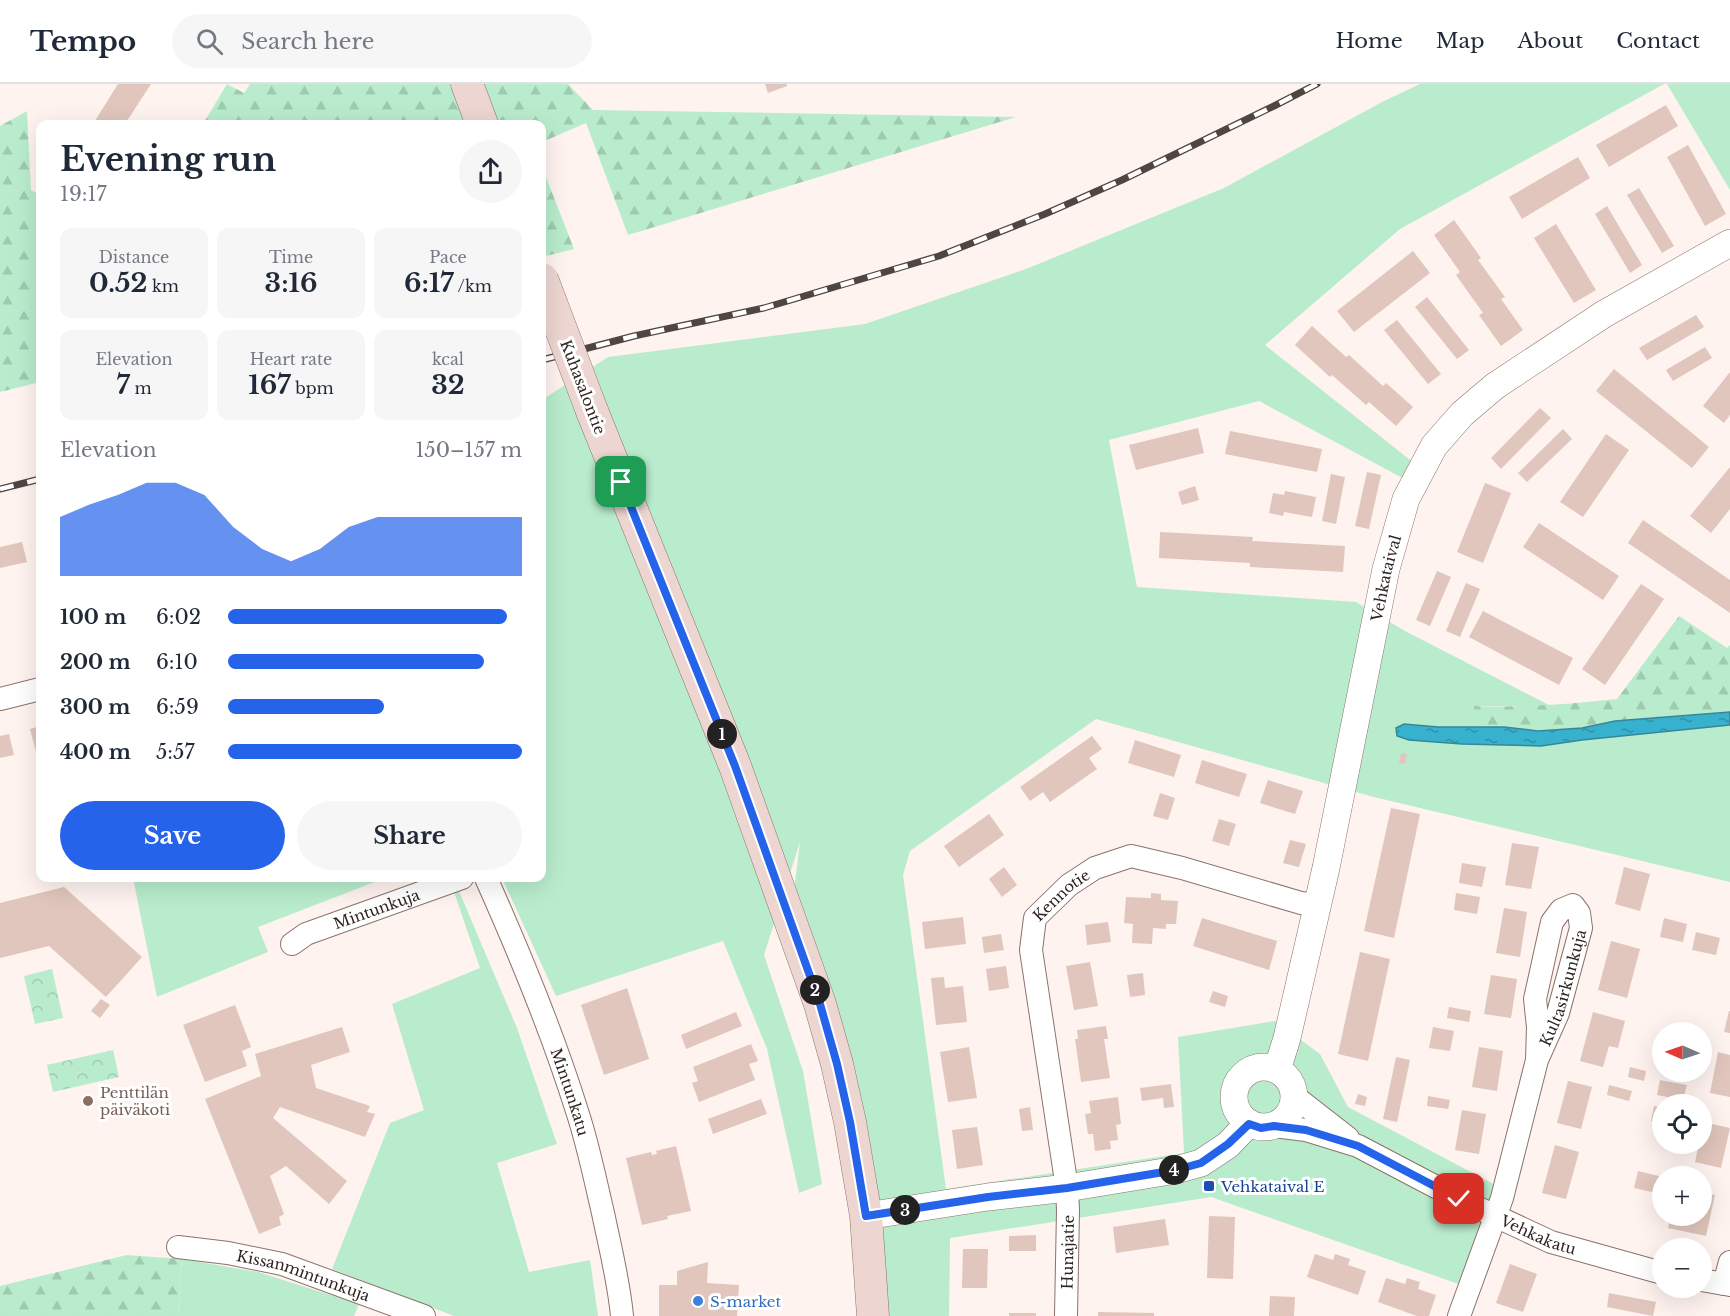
<!DOCTYPE html>
<html lang="en">
<head>
<meta charset="utf-8">
<style>
	:root { --surface:#fff; --page:#f6f6f7; --text:#1f2937; --muted:#747a83; --line:#e0e1e3; --accent:#2563eb }
	body { margin:0; font-family:"Libre Baskerville",serif; background:var(--page); color:var(--text); height:100vh; display:flex; flex-direction:column; font-size:22px; white-space:nowrap }
	* { box-sizing:border-box; margin:0 }
	p { font-size:20px; color:var(--muted) }
	.icon { flex:none; width:33px; height:33px; fill:none; stroke:currentColor; stroke-width:2; stroke-linecap:round; stroke-linejoin:round }
	.map { position:relative; flex:1; overflow:hidden }
	.sheet { position:absolute; left:36px; top:36px; width:510px; height:762px; display:flex; flex-direction:column; background:var(--surface); border-radius:12px; box-shadow:0 6px 24px #0002 }
	.sheet>* { flex:none }
	.needle { width:39px; rotate:272deg }
	.tools { position:absolute; left:1652px; top:938px; display:grid; gap:12px }
	.tools a { display:grid; place-items:center; width:60px; height:60px; border-radius:50%; background:var(--surface); box-shadow:0 6px 24px #0002; font-size:30px }
	.pin { position:absolute; display:grid; place-items:center; width:51px; height:51px; color:#fff; margin:-26px; border-radius:12px; box-shadow:0 3px 9px #0006 }
	.km { position:absolute; width:30px; height:30px; margin:-15px; border-radius:50%; background:#222; color:#fff; font-size:16px; line-height:30px; text-align:center }
	.round { display:grid; place-items:center; flex:none; width:63px; height:63px; border-radius:32px; background:var(--page) }
	.overview { display:flex; align-items:center; justify-content:space-between; height:102px; padding:0 24px }
	h1 { font-size:33px; font-weight:700; line-height:45px }
	.metrics { display:grid; grid-template-columns:repeat(3,1fr); gap:9px; height:102px; padding:6px 24px }
	.metrics div { display:grid; align-content:center; border-radius:12px; background:var(--page); text-align:center }
	.metrics b { font-size:26px; font-weight:700 }
	.metrics small { font-size:16px; font-weight:400 }
	.metrics p { font-size:16px }
	.chart { height:168px; padding:12px 24px }
	.chart p { display:flex; justify-content:space-between }
	.chart svg { width:100%; height:108px; margin-top:6px; fill:var(--accent); opacity:.7 }
	.cta { display:flex; gap:12px; margin-top:auto; padding:12px 24px }
	.cta a { flex:1; height:69px; border-radius:36px; background:var(--accent); color:#fff; font-size:24px; font-weight:700; line-height:69px; text-align:center }
	.cta a+a { background:var(--page); color:var(--text) }
	ul { padding:0 24px; list-style:none; font-size:20px }
	li { display:grid; grid-template-columns:96px 72px 1fr; align-items:center; height:45px }
	li i { height:15px; border-radius:8px; background:var(--accent) }
	header { display:flex; align-items:center; gap:36px; box-sizing:border-box; height:84px; padding:0 30px; background:var(--surface); border-bottom:2px solid var(--line) }
	header strong { font-size:28px }
	nav { display:flex; gap:33px; margin-inline-start:auto; font-size:21px }
	.search { width:420px; height:54px; background:var(--page); display:flex; align-items:center; gap:15px; box-sizing:border-box; padding:0 21px; border-radius:33px; color:var(--muted); font-size:22px }
	.map>svg:first-child { display:block }
	.grass { fill:#b9eccd }
	.forest { fill:url(#forest-firs) }
	.park { fill:url(#park-crowns) }
	.water { fill:url(#water-ripples); stroke:#35879a; stroke-width:1.5 }
	.building { fill:#e0c6bc }
	.lines { fill:none; stroke-linecap:round; stroke-linejoin:round }
	.minor-casing { stroke:#8b736a; stroke-width:24 }
	.tertiary-casing { stroke:#8b736a; stroke-width:28 }
	.secondary-casing { stroke:#8b736a; stroke-width:33 }
	.minor { stroke:#fff; stroke-width:22 }
	.tertiary { stroke:#fff; stroke-width:27 }
	.secondary { stroke:#edd6d1; stroke-width:32 }
	.rail-casing { stroke:#504541; stroke-width:7 }
	.rail { stroke:#fff; stroke-width:4.5; stroke-dasharray:14; stroke-linecap:butt }
	.secondary-bridge-casing { stroke:#8b736a; stroke-width:33; stroke-linecap:butt }
	.secondary-bridge { stroke:#edd6d1; stroke-width:32 }
	.route-casing { stroke:#fff; stroke-width:12 }
	.route { stroke:#2563eb; stroke-width:8 }
	.education-dot { fill:#8d6e63; stroke:#fff; stroke-width:2 }
	.transit-dot { fill:#1a4fb4; stroke:#fff; stroke-width:2 }
	.shop-dot { fill:#3f7fe0; stroke:#fff; stroke-width:2 }
	.labels { text-anchor:middle; dominant-baseline:central; stroke-width:6; stroke-linejoin:round; paint-order:stroke }
	.street-label { font-size:15px; fill:#2e2420; stroke:#fff }
	.education-label { font-size:15px; fill:#785e54; stroke:#fff; text-anchor:start }
	.transit-label { font-size:15px; fill:#164399; stroke:#fff; text-anchor:start }
	.shop-label { font-size:15px; fill:#366cbe; stroke:#fff; text-anchor:start }
</style>
</head>
<body>
<header>
<strong>Tempo</strong>
<div class="search"><svg class="icon" aria-label="search" viewBox="0 0 24 24"><circle cx="10" cy="10" r="6"/><path d="M15 15l6 6"/></svg>Search here</div>
<nav><a>Home</a><a>Map</a><a>About</a><a>Contact</a></nav>
</header>
<div class="map">
<svg width="1730" height="1232" viewBox="0 0 1730 1232">
	<defs>
		<pattern id="forest-firs" width="22" height="20" patternUnits="userSpaceOnUse" patternTransform="scale(1.5)"><rect width="22" height="20" fill="#b9eccd"/><path d="M5 1l3.5 6h-7zM16 11l3.5 6h-7z" fill="#9fcab0"/></pattern>
		<pattern id="park-crowns" width="20" height="18" patternUnits="userSpaceOnUse" patternTransform="scale(1.5)"><rect width="20" height="18" fill="#b9eccd"/><path d="M2 6a3 3 0 1 1 6 0M12 15a3 3 0 1 1 6 0" fill="none" stroke="#9fcab0"/></pattern>
		<pattern id="water-ripples" width="26" height="14" patternUnits="userSpaceOnUse" patternTransform="scale(1.5)"><rect width="26" height="14" fill="#38b1ce"/><path d="M2 4q2-2 4 0t4 0M15 11q2-2 4 0t4 0" fill="none" stroke="#3090a7"/></pattern>
	</defs>
	<rect width="100%" height="100%" fill="#fef3ef"/>
	<g class="grass">
		<polygon points="1420,0 1664,0 1400,145 1265,261 1419,383 1410,398 1259,317 1109,356 1137,503 1356,518 1405,547 1551,622 1475,622 1475,643 1438,643 1404,640 1541,662 1582,656 1730,641 1730,798 1374,713 1096,635 910,767 903,791 946,1105 1184,1069 1178,953 1275,937 1320,970 1348,1023 1503,1105 1467,1203 1211,1113 950,1154 949,1232 881,1232 794,807 800,758 764,871 803,987 822,1100 799,1109 767,965 723,857 556,912 502,794 542,794 542,316 608,273 865,240 1026,185 1224,104 1382,18"/>
		<polygon points="1667,0 1730,0 1730,106"/>
		<polygon points="133,794 385,794 258,843 268,868 157,913"/>
		<polygon points="459,807 517,944 557,1060 497,1079 529,1188 590,1176 598,1232 454,1232 332,1185 390,1039 424,1026 392,920 480,884 454,808"/>
		<polygon points="182,1175 258,1188 359,1220 354,1232 178,1232"/>
	</g>
	<g class="forest">
		<polygon points="227,0 244,9 250,0 568,0 593,26 1016,33 628,151 586,39 542,58 542,40 203,40"/>
		<polygon points="27,27 31,106 40,111 40,298 0,308 0,42"/>
		<polygon points="542,83 574,165 542,173"/>
		<path d="M1679,532L1727,564L1730,561V628L1615,637L1582,644L1538,647L1504,643H1475L1474,622C1522,624 1569,620 1617,615Z"/>
		<polygon points="127,1171 182,1175 178,1232 0,1232 0,1202"/>
	</g>
	<g class="park">
		<polygon points="52,885 63,934 35,940 24,892"/>
		<polygon points="113,966 119,993 53,1008 47,981"/>
	</g>
	<polygon class="water" points="1730,628 1730,641 1582,656 1541,662 1462,660 1409,656 1397,652 1396,644 1404,640 1438,643 1504,643 1538,647 1582,644 1615,637"/>
	<g class="building">
		<polygon points="118,0 151,0 125,40 93,40"/>
		<polygon points="765,0 787,0 787,2 768,9"/>
		<polygon points="1666,21 1678,42 1609,83 1596,61"/>
		<polygon points="1688,61 1726,130 1705,142 1667,73"/>
		<polygon points="1578,73 1590,94 1522,135 1509,113"/>
		<polygon points="1639,104 1674,162 1662,169 1627,111"/>
		<polygon points="1607,122 1642,181 1630,189 1595,130"/>
		<polygon points="1454,136 1481,174 1478,176 1505,213 1501,215 1523,246 1501,262 1479,231 1483,229 1456,191 1460,188 1434,151"/>
		<polygon points="1556,140 1596,206 1574,219 1534,154"/>
		<polygon points="1413,167 1430,189 1354,248 1337,227"/>
		<polygon points="1427,213 1469,266 1457,275 1415,223"/>
		<polygon points="1696,231 1704,243 1647,276 1639,264"/>
		<polygon points="1397,236 1441,290 1428,300 1384,246"/>
		<polygon points="1312,242 1346,273 1349,271 1383,302 1386,299 1413,323 1396,342 1369,318 1366,321 1332,291 1330,293 1295,261"/>
		<polygon points="1705,263 1712,274 1673,297 1666,286"/>
		<polygon points="1614,285 1709,363 1692,384 1596,307"/>
		<polygon points="1730,288 1730,331 1724,339 1703,322"/>
		<polygon points="1540,324 1551,334 1501,385 1491,374"/>
		<polygon points="1198,344 1204,369 1136,386 1129,361"/>
		<polygon points="1563,345 1572,355 1527,398 1518,389"/>
		<polygon points="1230,347 1322,365 1317,388 1225,370"/>
		<polygon points="1606,350 1629,366 1583,433 1560,418"/>
		<polygon points="1730,383 1730,425 1711,449 1690,432"/>
		<polygon points="1367,388 1381,391 1369,445 1355,442"/>
		<polygon points="1331,390 1345,393 1336,440 1322,437"/>
		<polygon points="1485,399 1511,409 1483,479 1457,468"/>
		<polygon points="1195,402 1199,416 1182,421 1178,408"/>
		<polygon points="1285,407 1316,413 1312,433 1284,428 1283,432 1269,429 1273,409 1284,411"/>
		<polygon points="1643,436 1730,496 1730,529 1628,459"/>
		<polygon points="1539,439 1619,492 1603,516 1523,463"/>
		<polygon points="1160,448 1253,453 1252,457 1345,462 1343,488 1250,483 1250,479 1159,474"/>
		<polygon points="22,458 27,478 0,484 0,463"/>
		<polygon points="1437,487 1451,493 1430,542 1416,536"/>
		<polygon points="1466,499 1480,505 1460,553 1446,547"/>
		<polygon points="1641,500 1664,515 1605,601 1582,585"/>
		<polygon points="1483,527 1573,574 1559,601 1469,553"/>
		<polygon points="40,642 40,683 30,645"/>
		<polygon points="9,650 14,671 0,674 0,652"/>
		<polygon points="1092,652 1102,665 1089,674 1097,685 1050,718 1043,708 1030,717 1020,703"/>
		<polygon points="1135,656 1181,671 1174,693 1128,679"/>
		<polygon points="1401,669 1407,670 1405,680 1399,679"/>
		<polygon points="1202,676 1247,690 1239,713 1195,699"/>
		<polygon points="1268,696 1303,707 1295,730 1260,719"/>
		<polygon points="1160,709 1175,714 1168,736 1153,732"/>
		<polygon points="1391,724 1420,730 1394,854 1364,847"/>
		<polygon points="989,730 1004,751 959,783 944,762"/>
		<polygon points="1219,735 1236,740 1229,762 1212,757"/>
		<polygon points="1290,756 1306,760 1299,783 1283,779"/>
		<polygon points="1512,759 1539,763 1531,805 1505,801"/>
		<polygon points="1462,779 1486,783 1482,803 1459,799"/>
		<polygon points="1004,783 1017,801 1002,813 989,795"/>
		<polygon points="1624,783 1650,790 1640,827 1615,820"/>
		<polygon points="64,803 142,873 106,913 49,862 0,874 0,819"/>
		<polygon points="1151,809 1161,810 1161,816 1178,817 1176,840 1166,840 1166,845 1153,844 1152,860 1132,859 1133,840 1124,839 1126,813 1151,814"/>
		<polygon points="1456,809 1480,813 1477,830 1454,826"/>
		<polygon points="1504,824 1527,828 1520,873 1496,869"/>
		<polygon points="963,833 966,860 925,865 922,838"/>
		<polygon points="1202,834 1277,857 1269,886 1193,862"/>
		<polygon points="1664,834 1687,840 1683,858 1660,853"/>
		<polygon points="1108,838 1111,858 1087,861 1085,841"/>
		<polygon points="1696,848 1720,854 1716,871 1692,866"/>
		<polygon points="1001,850 1004,866 984,869 982,853"/>
		<polygon points="1611,857 1640,865 1627,914 1598,906"/>
		<polygon points="1360,868 1390,875 1368,977 1338,970"/>
		<polygon points="1090,878 1098,922 1074,926 1066,882"/>
		<polygon points="1006,882 1009,904 989,907 986,885"/>
		<polygon points="1143,889 1145,911 1130,913 1127,891"/>
		<polygon points="1491,891 1517,895 1511,934 1484,930"/>
		<polygon points="944,893 945,904 963,902 967,938 936,941 931,894"/>
		<polygon points="627,904 649,975 604,991 581,921"/>
		<polygon points="1213,907 1228,912 1225,923 1209,918"/>
		<polygon points="101,915 110,921 100,934 91,927"/>
		<polygon points="235,921 251,963 242,967 247,982 205,998 183,941"/>
		<polygon points="1449,923 1471,927 1469,938 1447,934"/>
		<polygon points="1729,927 1730,927 1730,949 1724,948"/>
		<polygon points="736,928 742,942 686,965 681,951"/>
		<polygon points="1593,928 1625,937 1618,964 1609,962 1603,983 1580,977"/>
		<polygon points="1106,942 1108,955 1104,955 1110,994 1081,998 1075,955 1078,955 1077,946"/>
		<polygon points="342,943 350,968 311,981 316,1004 370,1022 367,1028 375,1030 365,1053 280,1023 273,1034 347,1097 329,1120 286,1082 270,1092 284,1130 279,1133 281,1141 259,1150 205,1015 261,992 255,970"/>
		<polygon points="1433,943 1454,947 1450,967 1429,964"/>
		<polygon points="751,960 758,977 749,980 755,996 699,1018 692,999 698,997 693,983"/>
		<polygon points="969,963 977,1014 948,1018 940,968"/>
		<polygon points="1479,963 1503,967 1497,1007 1472,1003"/>
		<polygon points="1718,968 1730,971 1730,1013 1710,1009"/>
		<polygon points="1396,973 1410,976 1397,1038 1383,1035"/>
		<polygon points="1630,983 1646,987 1644,997 1628,993"/>
		<polygon points="1660,996 1687,1001 1683,1016 1657,1011"/>
		<polygon points="1568,997 1592,1003 1581,1045 1557,1039"/>
		<polygon points="1171,1000 1174,1023 1164,1024 1163,1014 1142,1017 1140,1004"/>
		<polygon points="1609,1001 1632,1007 1629,1017 1607,1011"/>
		<polygon points="1358,1010 1367,1013 1365,1022 1355,1020"/>
		<polygon points="1428,1012 1450,1016 1448,1025 1427,1022"/>
		<polygon points="1118,1013 1121,1040 1116,1041 1118,1056 1110,1057 1111,1065 1095,1067 1093,1050 1088,1050 1085,1030 1091,1029 1089,1017"/>
		<polygon points="761,1015 767,1030 713,1050 708,1035"/>
		<polygon points="1654,1022 1662,1024 1662,1040 1651,1037"/>
		<polygon points="1030,1023 1033,1046 1022,1047 1019,1025"/>
		<polygon points="1462,1026 1486,1030 1479,1070 1455,1066"/>
		<polygon points="1703,1038 1730,1044 1721,1084 1695,1078 1699,1059 1701,1059"/>
		<polygon points="977,1043 983,1081 957,1085 952,1046"/>
		<polygon points="1555,1061 1579,1068 1566,1115 1542,1109"/>
		<polygon points="676,1062 691,1127 667,1132 668,1135 642,1141 626,1074 651,1068 652,1071 657,1070 656,1067"/>
		<polygon points="1638,1087 1659,1092 1656,1109 1634,1104"/>
		<polygon points="1701,1108 1715,1111 1706,1152 1668,1144 1671,1131 1701,1131"/>
		<polygon points="1209,1132 1235,1133 1233,1195 1207,1194"/>
		<polygon points="1165,1135 1169,1161 1116,1169 1113,1143"/>
		<polygon points="1036,1151 1036,1167 1009,1167 1009,1152"/>
		<polygon points="963,1165 988,1165 987,1204 962,1204"/>
		<polygon points="1315,1170 1333,1176 1335,1170 1350,1175 1348,1181 1366,1187 1358,1211 1307,1193"/>
		<polygon points="708,1178 707,1199 739,1201 737,1232 659,1232 659,1201 677,1201 677,1187"/>
		<polygon points="1510,1180 1537,1190 1523,1228 1496,1219"/>
		<polygon points="1386,1194 1405,1200 1407,1194 1420,1198 1418,1205 1436,1211 1429,1232 1417,1232 1378,1218"/>
		<polygon points="1609,1209 1656,1218 1653,1232 1607,1223"/>
		<polygon points="1270,1212 1295,1213 1294,1232 1269,1232"/>
		<polygon points="1098,1228 1154,1229 1154,1232 1098,1232"/>
		<rect x="1009" y="1229" width="27" height="3"/>
	</g>
	<g class="lines">
		<g class="minor-casing">
			<g id="minor">
				<polyline points="0,615 40,605"/>
				<path id="s1" d="M486,794C520,870 552,947 577,1027C588,1060 595,1095 603,1129C610,1163 619,1198 622,1232"/>
				<path id="s2" d="M292,860L306,850L462,794"/>
				<polyline points="1294,1012 1348,1054"/>
				<path id="s3" d="M1274,1042L1306,1046L1358,1062L1459,1115L1551,1158L1662,1189"/>
				<path id="s4" d="M178,1163L228,1169L282,1180L424,1232"/>
				<polyline points="1701,1196 1730,1201"/>
				<polyline points="1724,1200 1730,1178"/>
				<path id="s5" d="M1066,1232L1068,1126L1067,1104L1031,866L1035,834L1069,801L1095,784L1131,772L1182,784L1301,819L1317,821"/>
				<path id="s6" d="M1459,1232L1502,1114L1537,976L1558,929L1581,844L1579,829L1573,821L1561,826L1552,838L1535,915L1538,943L1537,976"/>
			</g>
		</g>
		<g class="tertiary-casing">
			<g id="tertiary">
				<circle cx="1264" cy="1013" r="30"/>
				<path id="s7" d="M1277,986L1287,954L1326,784L1386,485L1406,415L1434,362L1462,330L1495,302L1604,230L1730,159"/>
				<polyline points="866,1132 988,1113 1067,1104 1176,1086 1201,1079 1228,1061 1249,1039"/>
			</g>
		</g>
		<g class="secondary-casing">
			<g id="secondary">
				<polyline points="467,0 482,40"/>
				<polyline points="592,327 735,682 820,920 837,980 850,1038 866,1132 873,1232"/>
			</g>
		</g>
		<use href="#minor" class="minor"/>
		<use href="#tertiary" class="tertiary"/>
		<use href="#secondary" class="secondary"/>
		<g class="rail-casing">
			<g id="rail">
				<polyline points="542,276 634,252 764,224 939,172 1045,130 1122,96 1274,22 1317,0"/>
				<polyline points="0,405 40,395"/>
			</g>
		</g>
		<use href="#rail" class="rail"/>
		<g class="secondary-bridge-casing">
			<polyline id="secondary-bridge" points="542,195 592,327"/>
		</g>
		<use href="#secondary-bridge" class="secondary-bridge"/>
	</g>
	<g class="lines">
		<g class="route-casing">
			<polyline id="route" points="621,398 735,682 820,920 837,980 850,1038 866,1132 988,1113 1067,1104 1176,1086 1201,1079 1228,1060 1249,1040 1261,1044 1274,1042 1306,1046 1358,1062 1459,1115"/>
		</g>
		<use href="#route" class="route"/>
	</g>
	<circle class="education-dot" cx="88" cy="1017" r="6"/>
	<rect class="transit-dot" x="1203" y="1096" width="12" height="12" rx="3"/>
	<circle class="shop-dot" cx="698" cy="1217" r="6"/>
	<g class="labels">
		<g class="street-label">
			<text transform="translate(583 303) rotate(69)">Kuhasalontie</text>
			<text stroke="none"><textPath href="#s7" startOffset="504">Vehkataival</textPath></text>
			<text stroke="none"><textPath href="#s5" startOffset="436">Kennotie</textPath></text>
			<text stroke="none"><textPath href="#s2" startOffset="92">Mintunkuja</textPath></text>
			<text stroke="none"><textPath href="#s6" startOffset="345">Kultasirkunkuja</textPath></text>
			<text stroke="none"><textPath href="#s1" startOffset="230">Mintunkatu</textPath></text>
			<text stroke="none"><textPath href="#s3" startOffset="288">Vehkakatu</textPath></text>
			<text stroke="none"><textPath href="#s5" startOffset="64">Hunajatie</textPath></text>
			<text stroke="none"><textPath href="#s4" startOffset="129">Kissanmintunkuja</textPath></text>
		</g>
		<g class="education-label">
			<text x="100" y="1008">Penttilän<tspan x="100" dy="17">päiväkoti</tspan></text>
		</g>
		<g class="transit-label">
			<text x="1221" y="1102">Vehkataival E</text>
		</g>
		<g class="shop-label">
			<text x="710" y="1217">S-market</text>
		</g>
	</g>
</svg>
<div class="tools">
<a><svg class="needle" viewBox="-14 -14 28 28"><path d="M0-13l5 13h-10z" fill="#e53935"/><path d="M0 13l5-13h-10z" fill="#747a83"/></svg></a>
<a><svg class="icon" aria-label="locate" viewBox="0 0 24 24"><circle cx="12" cy="12" r="6"/><path d="M12 2v4M12 18v4M2 12h4M18 12h4"/></svg></a>
<a>+</a>
<a>−</a>
</div>
<div class="pin" style="left:621px;top:398px;background:#1e9e55"><svg class="icon" aria-label="arrive" viewBox="0 0 24 24"><path d="M6 21V4h12l-3 4 3 4H6"/></svg></div>
<div class="pin" style="left:1459px;top:1115px;background:#d93025"><svg class="icon" aria-label="check" viewBox="0 0 24 24"><path d="M5 12l5 5 9-10"/></svg></div>
<b class="km" style="left:722px;top:650px">1</b>
<b class="km" style="left:815px;top:906px">2</b>
<b class="km" style="left:905px;top:1126px">3</b>
<b class="km" style="left:1174px;top:1086px">4</b>
<section class="sheet">
<div class="overview"><div><h1>Evening run</h1><p>19:17</p></div><a class="round"><svg class="icon" aria-label="share" viewBox="0 0 24 24"><path d="M12 15V3M7 8l5-5 5 5M5 13v7h14v-7"/></svg></a></div>
<div class="metrics">
<div><p>Distance</p><b>0.52<small> km</small></b></div>
<div><p>Time</p><b>3:16</b></div>
<div><p>Pace</p><b>6:17<small> /km</small></b></div>
</div>
<div class="metrics">
<div><p>Elevation</p><b>7<small> m</small></b></div>
<div><p>Heart rate</p><b>167<small> bpm</small></b></div>
<div><p>kcal</p><b>32</b></div>
</div>
<div class="chart"><p><span>Elevation</span>150–157 m</p>
<svg viewBox="0 0 160 44" preserveAspectRatio="none"><path d="M0 44V20L10 15L20 11L30 6L40 6L50 11L60 24L70 33L80 38L90 33L100 24L110 20L120 20L130 20L140 20L150 20L160 20V44z"/></svg>
</div>
<ul>
<li><b>100 m</b>6:02<i style="width:95%"></i></li>
<li><b>200 m</b>6:10<i style="width:87%"></i></li>
<li><b>300 m</b>6:59<i style="width:53%"></i></li>
<li><b>400 m</b>5:57<i style="width:100%"></i></li>
</ul>
<div class="cta"><a>Save</a><a>Share</a></div>
</section>
</div>
</body>
</html>
